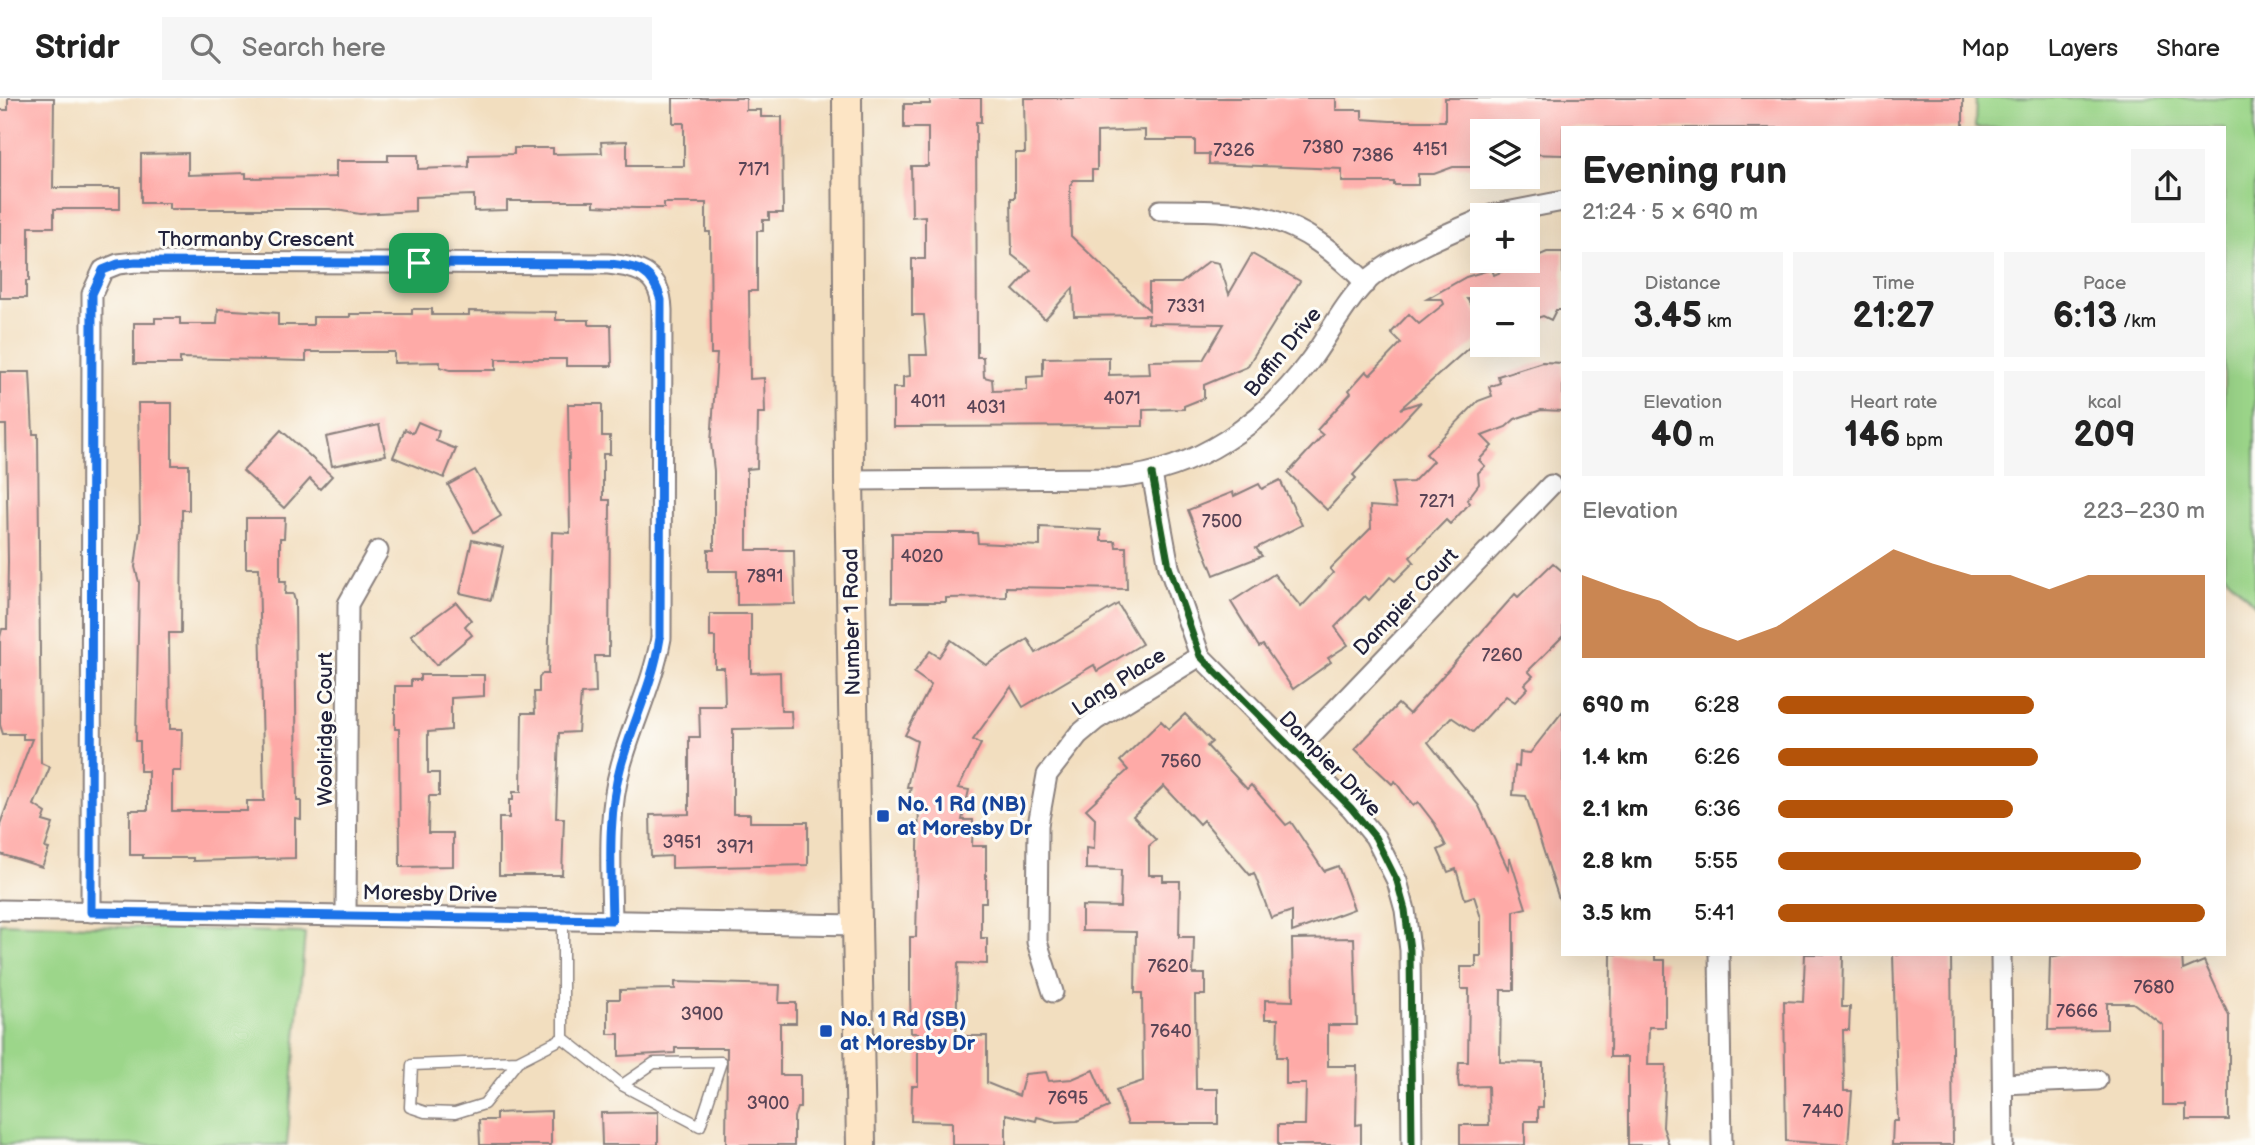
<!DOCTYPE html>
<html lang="en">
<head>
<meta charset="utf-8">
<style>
	:root { --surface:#fff; --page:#f6f6f6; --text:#222; --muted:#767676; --line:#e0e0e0; --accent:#b45309 }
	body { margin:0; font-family:"Balsamiq Sans",sans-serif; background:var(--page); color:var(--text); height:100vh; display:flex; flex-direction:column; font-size:26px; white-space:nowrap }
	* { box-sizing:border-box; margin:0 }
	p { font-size:23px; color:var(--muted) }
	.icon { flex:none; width:38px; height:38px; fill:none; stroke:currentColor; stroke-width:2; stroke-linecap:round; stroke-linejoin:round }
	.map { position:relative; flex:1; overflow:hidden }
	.side { position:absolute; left:1561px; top:28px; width:665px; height:830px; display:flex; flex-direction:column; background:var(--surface); border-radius:0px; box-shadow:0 7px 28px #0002 }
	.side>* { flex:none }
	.fabs { position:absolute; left:1470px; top:21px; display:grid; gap:14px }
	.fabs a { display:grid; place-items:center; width:70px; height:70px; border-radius:0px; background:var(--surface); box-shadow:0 7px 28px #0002; font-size:35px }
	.pin { position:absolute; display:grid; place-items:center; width:60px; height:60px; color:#fff; margin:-30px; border-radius:14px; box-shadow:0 4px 10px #0006 }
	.round { display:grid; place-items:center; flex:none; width:74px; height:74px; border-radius:0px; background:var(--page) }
	.overview { display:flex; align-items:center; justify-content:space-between; height:119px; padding:0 21px }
	h1 { font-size:38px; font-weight:700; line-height:52px }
	.figures { display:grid; grid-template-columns:repeat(3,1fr); gap:10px; height:119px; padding:7px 21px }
	.figures div { display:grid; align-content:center; border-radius:0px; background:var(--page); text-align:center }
	.figures b { font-size:35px; font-weight:700 }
	.figures small { font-size:19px; font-weight:400 }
	.figures p { font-size:19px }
	.chart { height:196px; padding:14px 21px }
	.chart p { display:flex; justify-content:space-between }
	.chart svg { width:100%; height:126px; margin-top:7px; fill:var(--accent); opacity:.7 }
	ul { padding:0 21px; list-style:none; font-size:23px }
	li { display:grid; grid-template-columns:112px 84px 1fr; align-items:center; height:52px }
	li i { height:18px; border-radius:9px; background:var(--accent) }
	header { display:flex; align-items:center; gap:42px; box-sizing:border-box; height:98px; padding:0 35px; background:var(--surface); border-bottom:2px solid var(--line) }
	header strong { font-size:33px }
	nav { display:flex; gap:38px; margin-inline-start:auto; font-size:24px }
	.search { width:490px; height:63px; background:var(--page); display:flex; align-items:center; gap:18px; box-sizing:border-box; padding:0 24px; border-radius:0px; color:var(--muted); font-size:26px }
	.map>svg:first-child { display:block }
	.green { fill:#9cd68a; stroke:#5f7c62; stroke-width:2 }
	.building { fill:#feaaa7 }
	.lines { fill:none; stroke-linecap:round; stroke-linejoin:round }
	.lane-casing { stroke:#8a807d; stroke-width:13 }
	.street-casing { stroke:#8a807d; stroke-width:23 }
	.secondary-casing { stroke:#8a807d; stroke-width:32 }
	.lane { stroke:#fff; stroke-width:10 }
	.street { stroke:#fff; stroke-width:19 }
	.secondary { stroke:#fde5c5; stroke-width:28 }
	.cycleway-casing { stroke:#fdfcf7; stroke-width:11 }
	.cycleway { stroke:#1b5e20; stroke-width:7 }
	.route-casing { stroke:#fff; stroke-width:14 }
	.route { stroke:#1a73e8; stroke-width:9 }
	.transit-dot { fill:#1a4fb4; stroke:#fdfcf7; stroke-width:2.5 }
	.labels { text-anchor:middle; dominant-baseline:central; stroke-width:6; stroke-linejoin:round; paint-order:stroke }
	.number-label { font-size:18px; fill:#594456 }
	.street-label { font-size:21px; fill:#22223b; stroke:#fdfcf7 }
	.transit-label { font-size:21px; font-weight:bold; fill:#164399; stroke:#fdfcf7; text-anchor:start }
</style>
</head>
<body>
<header>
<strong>Stridr</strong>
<div class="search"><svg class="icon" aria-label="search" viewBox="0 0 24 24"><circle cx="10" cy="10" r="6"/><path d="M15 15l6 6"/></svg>Search here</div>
<nav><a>Map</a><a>Layers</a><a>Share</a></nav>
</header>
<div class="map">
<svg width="2255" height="1047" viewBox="0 0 2255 1047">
	<rect width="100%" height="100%" fill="#fdfcf7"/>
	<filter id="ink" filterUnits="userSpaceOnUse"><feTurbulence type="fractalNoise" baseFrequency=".0143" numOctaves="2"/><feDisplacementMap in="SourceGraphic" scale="14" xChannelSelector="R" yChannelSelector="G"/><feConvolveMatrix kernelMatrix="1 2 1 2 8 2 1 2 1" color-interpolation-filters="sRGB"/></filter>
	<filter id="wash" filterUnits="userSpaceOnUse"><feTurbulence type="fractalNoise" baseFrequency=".00686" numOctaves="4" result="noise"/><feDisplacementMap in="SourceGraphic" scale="28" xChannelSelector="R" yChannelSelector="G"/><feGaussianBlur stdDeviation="1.57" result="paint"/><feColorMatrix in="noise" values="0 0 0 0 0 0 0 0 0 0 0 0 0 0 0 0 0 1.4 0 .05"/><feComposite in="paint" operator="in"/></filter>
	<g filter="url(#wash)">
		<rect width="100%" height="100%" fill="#f2debf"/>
		<g class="green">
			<polygon points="1976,0 2255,0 2255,507 2224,475 2224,30 1975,30"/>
			<polygon points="0,825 305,835 287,1047 0,1047"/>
		</g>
		<g id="blocks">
			<g class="building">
				<polygon points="8,0 54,0 53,90 120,90 120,111 54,111 54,129 29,129 29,183 26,183 26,200 0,200 0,12 8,12"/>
				<polygon points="673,0 746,0 746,12 761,12 761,19 782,19 783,115 769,115 769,122 763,122 763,133 757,133 757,193 749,193 750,281 764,280 765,315 758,315 757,370 747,371 747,452 794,452 795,506 737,507 737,473 708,473 708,452 714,452 714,373 711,345 717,256 711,256 710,134 706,134 706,105 664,105 664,110 636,110 594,108 594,103 507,103 507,112 474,113 474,97 415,99 415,113 360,116 330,111 169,111 169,105 141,105 141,56 188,55 188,77 246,75 246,80 336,79 336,63 388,63 388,57 418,57 418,71 469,69 469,57 514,56 514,50 553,50 553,56 602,55 601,44 627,43 627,68 684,68 684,25 673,25"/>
				<polygon points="930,0 981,0 981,24 976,24 977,259 983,259 984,279 992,281 993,293 1027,292 1027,279 1043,278 1043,260 1109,259 1109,277 1150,276 1149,263 1203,262 1224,226 1148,225 1149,217 1074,218 1073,190 1045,221 1013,192 1031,172 1012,157 1011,100 1015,100 1015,55 1025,55 1024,0 1336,0 1336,12 1362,12 1362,21 1390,23 1445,23 1445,0 1963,0 1963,30 1563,30 1563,57 1528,56 1528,33 1482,33 1482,69 1453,69 1434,76 1418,76 1418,87 1394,87 1394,84 1342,84 1342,71 1209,66 1209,56 1195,56 1195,42 1145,42 1145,32 1097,34 1097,72 1092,72 1092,82 1073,82 1070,89 1071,138 1149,212 1149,185 1181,185 1209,163 1219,165 1229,196 1252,156 1300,183 1247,269 1204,287 1204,300 1184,308 1184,311 1143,312 1143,328 893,329 893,290 903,290 903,279 910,278 909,257 927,257 924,217 912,217 912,161 925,161 925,118 912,119 911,68 928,68 928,30 904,30 904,6 930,6"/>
				<polygon points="1547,154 1563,154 1563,212 1556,212 1551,222 1543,218 1528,223 1528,201 1467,201 1482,222 1482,238 1400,311 1421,304 1353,377 1356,380 1327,412 1288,375 1323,337 1317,332 1351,295 1349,292 1366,273 1370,277 1401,245 1391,235 1409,216 1419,226 1444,206 1442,201 1427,201 1466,179 1492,171 1494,177"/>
				<polygon points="218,211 278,215 278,227 313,227 313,219 350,219 350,216 412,216 412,211 432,211 432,217 469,217 469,213 556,214 556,222 589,222 589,227 611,227 612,268 566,268 566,261 496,261 496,272 450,272 440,269 440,264 394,265 394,254 306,254 306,263 180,260 180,266 134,266 134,225 155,225 155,220 180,220 180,226 217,226"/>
				<polygon points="1542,264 1563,265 1563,313 1541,312 1515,321 1506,329 1482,338 1492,348 1479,362 1485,368 1478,375 1479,386 1467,402 1470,405 1450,426 1446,422 1410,459 1414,464 1395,483 1390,479 1369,502 1365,498 1335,529 1348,547 1328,560 1331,564 1293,591 1263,547 1259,549 1231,504 1274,476 1301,509 1333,475 1330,471 1371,430 1370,408 1396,410 1392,385 1413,384 1433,363 1426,356 1478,303 1492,298 1489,289 1500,285 1498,278"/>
				<polygon points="0,274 30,274 33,336 38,336 41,665 50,669 34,707 46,715 43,723 53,726 45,750 49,751 42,769 0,756 0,726 32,641 23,641 23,636 3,636 0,627 0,539 2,531 7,531 8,463 6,327 0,327"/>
				<polygon points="138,305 172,305 172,367 189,367 189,412 182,412 181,535 169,535 170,631 182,631 181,673 172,673 172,713 247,713 247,703 264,703 259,470 246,470 246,420 285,420 284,440 280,440 280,483 286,483 285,496 293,496 295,503 297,703 301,703 301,721 295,720 295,760 193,763 193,760 143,760 143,757 130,757 130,712 148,712 148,673 140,673 140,643 136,643 139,484 135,469 140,430"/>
				<polygon points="568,306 602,306 602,338 610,338 610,356 603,356 603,402 610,402 609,558 595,558 596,595 581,596 578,634 559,635 556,720 564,720 562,777 499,777 499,720 509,720 509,702 513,702 513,694 521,694 522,615 535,615 534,594 539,594 539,580 542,576 548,576 552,434 570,435"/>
				<polygon points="418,324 439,333 436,343 456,351 444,380 393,359 405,331 413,335"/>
				<polygon points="379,327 386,357 332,368 326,339"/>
				<polygon points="281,332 332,378 320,391 310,381 284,410 243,373"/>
				<polygon points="475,372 501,418 474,434 448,387"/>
				<polygon points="1280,382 1302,427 1256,450 1262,458 1214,477 1188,412 1233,394 1234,398 1259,386 1262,391"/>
				<polygon points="1040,429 1101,432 1101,443 1115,443 1116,449 1126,449 1127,491 1006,489 1006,499 946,500 946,504 892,504 892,435 977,435 978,445 1040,448"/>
				<polygon points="472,442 503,449 491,502 460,495"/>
				<polygon points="1553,465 1563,474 1563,538 1528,573 1533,578 1525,586 1528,590 1515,604 1506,598 1473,634 1451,619 1428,644 1479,708 1508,771 1510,760 1526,810 1514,813 1514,892 1501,892 1500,964 1543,965 1543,1009 1538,1009 1538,1023 1525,1023 1525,1047 1460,1047 1460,1027 1489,1027 1488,988 1459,989 1458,981 1459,964 1468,964 1469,891 1461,891 1461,869 1476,869 1476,858 1481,858 1481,820 1474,798 1465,801 1456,771 1448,774 1438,752 1446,748 1435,726 1418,704 1413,708 1395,683 1392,686 1355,651 1398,606 1409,616 1515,496 1518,499"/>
				<polygon points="456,504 471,522 465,528 472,537 436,567 411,537"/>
				<polygon points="1118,506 1142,546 1097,573 1094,567 1023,609 1011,589 973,642 981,646 958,690 969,692 962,722 973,722 972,748 986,748 986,804 981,804 981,840 987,840 987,866 958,865 956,938 987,938 987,985 1019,998 1025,976 1046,974 1049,983 1072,981 1093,972 1109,1009 1077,1023 1056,1024 1037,1019 1036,1023 1006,1016 1006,1047 952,1047 952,1024 911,1023 912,988 918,988 918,935 911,935 910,895 910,839 916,839 919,705 908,702 911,689 907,689 917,643 905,637 931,587 914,575 930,553 939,559 951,542 986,567 1028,541 1036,555"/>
				<polygon points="710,516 751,516 751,575 780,574 781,613 791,613 792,630 733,631 733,716 750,716 750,724 808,724 808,767 672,770 672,758 651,759 650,717 689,716 689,639 700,639 699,608 725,608 724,570 715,570 715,539 710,539"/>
				<polygon points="420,577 484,577 484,598 451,600 451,632 428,634 428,675 439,675 439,698 429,698 428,735 453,735 453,768 400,769 399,631 395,631 395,588 411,588 411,582 420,582"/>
				<polygon points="1563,613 1563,800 1559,801 1526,698 1513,697 1515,668 1519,669 1520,654 1530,655"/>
				<polygon points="1185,616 1212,644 1207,648 1247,691 1251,687 1286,727 1291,724 1324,773 1338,768 1354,811 1292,834 1292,813 1271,820 1254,775 1250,777 1203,722 1199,726 1164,688 1133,718 1156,742 1149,748 1149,777 1163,777 1163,783 1180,783 1179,839 1194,839 1193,876 1205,876 1205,897 1195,897 1196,991 1218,991 1218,1026 1128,1026 1116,992 1143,983 1142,895 1135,895 1136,834 1082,833 1082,808 1120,809 1121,772 1086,771 1086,750 1094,751 1095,720 1086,711 1128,672 1120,663 1161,623 1169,631"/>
				<polygon points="1354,840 1357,927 1328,927 1328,968 1357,968 1356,1027 1361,1026 1361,1047 1278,1047 1278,1027 1305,1027 1306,986 1286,986 1286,959 1277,959 1278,921 1265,921 1265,902 1293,903 1292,841"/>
				<polygon points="1611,856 1655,856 1655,862 1665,862 1665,929 1649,929 1648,967 1666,967 1663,1029 1669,1047 1628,1047 1628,959 1610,959"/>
				<polygon points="1805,856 1843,856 1842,909 1850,909 1849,932 1843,932 1844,993 1852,993 1848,1047 1786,1043 1784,903 1803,904"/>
				<polygon points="1893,856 1951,856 1953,1047 1892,1047 1893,1023 1898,1023"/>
				<polygon points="2064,856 2182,856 2183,872 2204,863 2229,918 2229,1022 2186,1022 2186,1007 2163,1007 2163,927 2133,905 2107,905 2107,931 2048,932 2050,859"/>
				<polygon points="675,884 780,887 779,905 796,905 796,925 780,925 780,977 800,977 800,1010 797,1010 794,1019 794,1047 726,1047 727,950 675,950 675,955 619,958 619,936 608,936 608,901 620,901 620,892 675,891"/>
				<polygon points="551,1013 551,1047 480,1047 479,1022 496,1022 496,1015"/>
				<polygon points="658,1014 658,1047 602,1047 601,1015"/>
			</g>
		</g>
	</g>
	<g filter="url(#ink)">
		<use href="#blocks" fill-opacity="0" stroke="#8a807d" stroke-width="2"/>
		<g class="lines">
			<g class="lane-casing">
				<g id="lane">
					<polyline points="563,822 563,940 622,987 700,1028 721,964 654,965 622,987"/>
					<polyline points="518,963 412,967 410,1009 425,1014 455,1015 484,1006 518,963 563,940"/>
				</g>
			</g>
			<g class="street-casing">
				<g id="street">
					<path d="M1160,112C1256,112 1295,114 1366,185"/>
					<polyline points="1491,117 1563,103"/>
					<polyline points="1152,376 1169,469 1200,558 1351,710 1375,739 1397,783 1405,812 1410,852 1412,1047"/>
					<path d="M849,382L1118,380C1196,373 1263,326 1309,264C1328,239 1343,207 1365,185C1391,159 1448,135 1482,121"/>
					<polyline points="1295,654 1551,387"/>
					<polyline points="0,812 859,827"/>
					<path d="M91,814L92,207V196L103,172L118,166L136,164L608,166C640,169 661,176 662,212L661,540C653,585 633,624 621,667C607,716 611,772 612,822"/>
					<polyline points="346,817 348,506 378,453"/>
					<polyline points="1719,856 1722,1047"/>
					<polyline points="2001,856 2003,1047"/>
					<polyline points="1053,894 1037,844 1038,727 1047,677 1078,637 1096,622 1200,558"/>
					<polyline points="2003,986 2097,982"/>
				</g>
			</g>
			<g class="secondary-casing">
				<polyline id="secondary" points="847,0 849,382 861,1047"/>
			</g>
			<use href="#lane" class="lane"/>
			<use href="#street" class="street"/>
			<use href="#secondary" class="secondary"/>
			<g class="cycleway-casing">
				<g id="cycleway">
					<polyline points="1152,376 1169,469 1200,558 1351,710 1375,739 1397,783 1405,812 1410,852 1412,1047"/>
					<path d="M91,814L92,207V196L103,172L118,166L136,164L608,166C640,169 661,176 662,212L661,540C653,585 633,624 621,667C607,716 611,772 612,822"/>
				</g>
			</g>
			<use href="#cycleway" class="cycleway"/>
		</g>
	</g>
	<g class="lines" filter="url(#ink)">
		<g class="route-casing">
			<path id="route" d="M136,164L608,166C637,168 653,172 661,202L660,540C653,585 633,624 621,667C607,716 611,772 612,822L91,814L92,196L103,172L118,166Z"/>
		</g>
		<use href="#route" class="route"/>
	</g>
	<g class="transit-dot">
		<rect x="876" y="711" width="14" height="14" rx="3.5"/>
		<rect x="819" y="926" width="14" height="14" rx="3.5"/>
	</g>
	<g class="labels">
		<g class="number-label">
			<text x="1323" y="49">7380</text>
			<text x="1430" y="51">4151</text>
			<text x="1234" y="52">7326</text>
			<text x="1373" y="57">7386</text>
			<text x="754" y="71">7171</text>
			<text x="1186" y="208">7331</text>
			<text x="1122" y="300">4071</text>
			<text x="928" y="303">4011</text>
			<text x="986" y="309">4031</text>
			<text x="1437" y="403">7271</text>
			<text x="1222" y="423">7500</text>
			<text x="922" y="458">4020</text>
			<text x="765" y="478">7891</text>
			<text x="1502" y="557">7260</text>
			<text x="1181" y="663">7560</text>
			<text x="682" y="744">3951</text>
			<text x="735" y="749">3971</text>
			<text x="1168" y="868">7620</text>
			<text x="2154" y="889">7680</text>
			<text x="2077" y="913">7666</text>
			<text x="702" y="916">3900</text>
			<text x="1171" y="933">7640</text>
			<text x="1068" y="1000">7695</text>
			<text x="768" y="1005">3900</text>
			<text x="1823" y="1013">7440</text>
		</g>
		<g class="street-label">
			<text x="256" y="141">Thormanby Crescent</text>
			<text transform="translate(1283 254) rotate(-51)">Baffin Drive</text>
			<text transform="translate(1406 504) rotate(-46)">Dampier Court</text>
			<text transform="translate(852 524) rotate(-91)">Number 1 Road</text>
			<text transform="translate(1119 584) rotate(-33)">Lang Place</text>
			<text transform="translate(325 631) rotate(-90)">Woolridge Court</text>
			<text transform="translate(1330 666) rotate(46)">Dampier Drive</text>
			<text transform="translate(430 796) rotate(1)">Moresby Drive</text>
		</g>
		<g class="transit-label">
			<text x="897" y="706">No. 1 Rd (NB)<tspan x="897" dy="24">at Moresby Dr</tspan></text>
			<text x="840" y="921">No. 1 Rd (SB)<tspan x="840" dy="24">at Moresby Dr</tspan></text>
		</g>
	</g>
</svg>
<div class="fabs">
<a><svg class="icon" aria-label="layers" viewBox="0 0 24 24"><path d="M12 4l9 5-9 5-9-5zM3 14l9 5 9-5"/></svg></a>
<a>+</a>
<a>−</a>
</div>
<div class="pin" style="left:419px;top:165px;background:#1e9e55"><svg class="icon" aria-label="arrive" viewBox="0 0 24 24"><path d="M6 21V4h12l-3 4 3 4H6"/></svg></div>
<section class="side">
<div class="overview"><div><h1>Evening run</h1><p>21:24 · 5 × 690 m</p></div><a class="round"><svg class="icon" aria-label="share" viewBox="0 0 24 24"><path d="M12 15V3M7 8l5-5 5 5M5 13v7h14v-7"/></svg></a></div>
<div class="figures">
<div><p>Distance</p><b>3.45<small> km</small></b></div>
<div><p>Time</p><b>21:27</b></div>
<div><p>Pace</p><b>6:13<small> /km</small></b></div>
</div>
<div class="figures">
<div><p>Elevation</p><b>40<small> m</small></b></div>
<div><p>Heart rate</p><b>146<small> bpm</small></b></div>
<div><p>kcal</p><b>209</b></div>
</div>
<div class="chart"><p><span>Elevation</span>223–230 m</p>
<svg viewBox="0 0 160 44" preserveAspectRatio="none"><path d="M0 44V15L10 20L20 24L30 33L40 38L50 33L60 24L70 15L80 6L90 11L100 15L110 15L120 20L130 15L140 15L150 15L160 15V44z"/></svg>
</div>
<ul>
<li><b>690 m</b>6:28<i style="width:60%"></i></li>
<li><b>1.4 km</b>6:26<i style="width:61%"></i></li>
<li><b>2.1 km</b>6:36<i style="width:55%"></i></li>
<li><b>2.8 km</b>5:55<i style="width:85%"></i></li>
<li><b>3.5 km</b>5:41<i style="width:100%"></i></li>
</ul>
</section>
</div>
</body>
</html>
